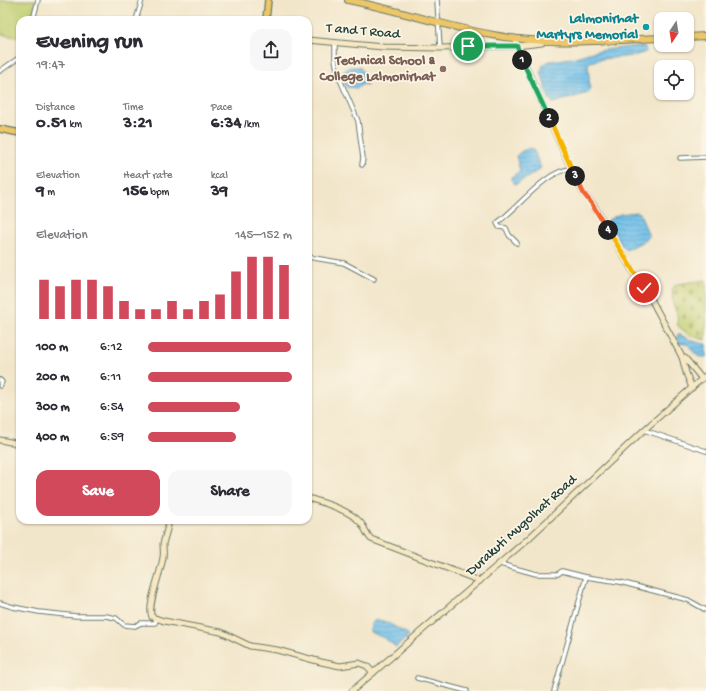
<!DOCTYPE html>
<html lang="en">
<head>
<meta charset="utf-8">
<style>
	:root { --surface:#fff; --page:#f7f7f7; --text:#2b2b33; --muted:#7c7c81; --accent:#d1495b }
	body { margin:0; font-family:"Gochi Hand",sans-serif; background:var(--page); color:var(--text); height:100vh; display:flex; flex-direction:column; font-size:15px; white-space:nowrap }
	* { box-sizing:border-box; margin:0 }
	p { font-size:13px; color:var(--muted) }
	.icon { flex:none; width:22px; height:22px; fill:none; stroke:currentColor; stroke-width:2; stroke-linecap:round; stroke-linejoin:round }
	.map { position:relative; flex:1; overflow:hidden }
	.sheet { position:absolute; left:16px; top:16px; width:296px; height:508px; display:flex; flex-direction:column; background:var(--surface); border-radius:12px; box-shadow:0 1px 3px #0004 }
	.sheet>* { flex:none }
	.needle { width:26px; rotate:192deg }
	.fabs { position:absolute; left:654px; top:12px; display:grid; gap:8px }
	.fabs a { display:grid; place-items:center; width:40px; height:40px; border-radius:8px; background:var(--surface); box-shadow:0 1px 3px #0004; font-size:20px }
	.pin { position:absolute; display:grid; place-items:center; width:34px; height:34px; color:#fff; margin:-17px; border:2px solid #fff; border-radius:50%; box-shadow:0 1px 4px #0007 }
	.km { position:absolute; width:20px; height:20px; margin:-10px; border-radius:50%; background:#222; color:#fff; font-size:11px; line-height:20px; text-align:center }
	.round { display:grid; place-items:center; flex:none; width:42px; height:42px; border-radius:12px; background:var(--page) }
	.headline { display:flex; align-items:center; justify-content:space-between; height:68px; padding:0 20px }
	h1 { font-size:22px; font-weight:800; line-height:30px }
	.metrics { display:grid; grid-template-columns:repeat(3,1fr); gap:6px; height:68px; padding:4px 20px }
	.metrics div { display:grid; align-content:center }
	.metrics b { font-size:17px; font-weight:800 }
	.metrics small { font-size:11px; font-weight:400 }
	.metrics p { font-size:11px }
	.chart { height:112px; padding:8px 20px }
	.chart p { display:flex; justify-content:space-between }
	.chart svg { width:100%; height:72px; margin-top:4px; stroke:var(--accent); stroke-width:6 }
	.action { display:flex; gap:8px; margin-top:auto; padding:8px 20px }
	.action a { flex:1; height:46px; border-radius:12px; background:var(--accent); color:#fff; font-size:16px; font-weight:800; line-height:46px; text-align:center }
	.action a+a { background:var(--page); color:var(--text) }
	ul { padding:0 20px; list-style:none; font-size:13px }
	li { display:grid; grid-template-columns:64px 48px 1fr; align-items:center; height:30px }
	li i { height:10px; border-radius:5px; background:var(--accent) }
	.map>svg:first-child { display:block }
	.cemetery { fill:url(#cemetery-stones); stroke:#6f8652 }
	.pitch { fill:#bfce70; stroke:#6f8652 }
	.water { fill:url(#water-rules); stroke:#487e90 }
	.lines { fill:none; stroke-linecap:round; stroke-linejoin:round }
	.street-casing { stroke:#697868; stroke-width:5.5 }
	.secondary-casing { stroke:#697868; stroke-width:7 }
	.primary-casing { stroke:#697868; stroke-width:8 }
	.highway-casing { stroke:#697868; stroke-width:8 }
	.street { stroke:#fff; stroke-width:3.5 }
	.secondary { stroke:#f7e8c3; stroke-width:5 }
	.primary { stroke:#ecc669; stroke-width:5.5 }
	.highway { stroke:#ecc669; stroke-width:6 }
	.split-1-casing { stroke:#fff; stroke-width:8 }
	.split-2-casing { stroke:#fff; stroke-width:8 }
	.split-3-casing { stroke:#fff; stroke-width:8 }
	.split-4-casing { stroke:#fff; stroke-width:8 }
	.split-5-casing { stroke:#fff; stroke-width:8 }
	.split-1 { stroke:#22a559; stroke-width:5 }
	.split-2 { stroke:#22a559; stroke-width:5 }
	.split-3 { stroke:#f5b400; stroke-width:5 }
	.split-4 { stroke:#f0652b; stroke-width:5 }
	.split-5 { stroke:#f5b400; stroke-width:5 }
	.culture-dot { fill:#0f9aa8; stroke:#fcf5e5; stroke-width:1.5 }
	.education-dot { fill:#8d6e63; stroke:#fcf5e5; stroke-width:1.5 }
	.labels { text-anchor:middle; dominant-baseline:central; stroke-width:3.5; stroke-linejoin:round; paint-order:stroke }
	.culture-label { font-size:14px; font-weight:bold; fill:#0d838f; stroke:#fcf5e5; text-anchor:end }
	.street-label { font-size:14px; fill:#1f3d34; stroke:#fcf5e5 }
	.education-label { font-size:14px; font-weight:bold; fill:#785e54; stroke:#fcf5e5; text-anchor:end }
</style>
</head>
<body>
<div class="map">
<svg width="706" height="691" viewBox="0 0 706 691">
	<defs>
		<pattern id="cemetery-stones" width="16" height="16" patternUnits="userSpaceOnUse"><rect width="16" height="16" fill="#bfce70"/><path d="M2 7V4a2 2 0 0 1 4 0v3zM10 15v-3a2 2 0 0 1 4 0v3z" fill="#9ba85d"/></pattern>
		<pattern id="water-rules" width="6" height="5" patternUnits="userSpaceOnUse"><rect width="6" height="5" fill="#70c0eb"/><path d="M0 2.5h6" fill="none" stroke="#5b9dbf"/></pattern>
	</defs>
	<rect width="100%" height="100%" fill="#fcf5e5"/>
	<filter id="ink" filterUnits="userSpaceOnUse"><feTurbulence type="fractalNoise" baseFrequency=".025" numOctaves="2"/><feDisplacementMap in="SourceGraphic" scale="8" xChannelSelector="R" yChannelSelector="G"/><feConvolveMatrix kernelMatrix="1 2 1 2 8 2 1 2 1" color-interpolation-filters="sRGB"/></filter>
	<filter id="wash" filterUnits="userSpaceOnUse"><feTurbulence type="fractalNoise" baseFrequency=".012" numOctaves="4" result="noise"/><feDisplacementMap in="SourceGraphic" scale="16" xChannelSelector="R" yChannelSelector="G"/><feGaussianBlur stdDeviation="0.9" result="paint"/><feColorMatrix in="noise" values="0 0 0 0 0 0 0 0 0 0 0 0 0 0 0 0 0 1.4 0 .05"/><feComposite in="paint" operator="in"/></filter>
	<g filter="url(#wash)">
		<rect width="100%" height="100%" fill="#f2e6ca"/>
		<polygon class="cemetery" points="706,280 706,340 689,335 678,326 677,314 673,304 672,288 677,284"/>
		<polygon class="pitch" points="0,0 36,0 31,20 20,20 20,38 0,34"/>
		<g class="water">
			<path d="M638,46L645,47L646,52C627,60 606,55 588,63L590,91L588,93L553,103L549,98L543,79L541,71L543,65L549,61L572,58L596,51Z"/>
			<polygon points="350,67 360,67 365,76 367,85 363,84 357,88 347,87 345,85 342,73"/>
			<path d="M530,148L534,151L541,168C539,171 519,183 515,184L511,180V177L520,171L516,156L522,151Z"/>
			<polygon points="637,212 640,213 649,237 642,242 626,250 620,243 608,220 620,214"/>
			<path d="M678,334C688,338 695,343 706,344V357C702,357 699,357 696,354C689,349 691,342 679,344L677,337Z"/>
			<path d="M376,620C385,619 399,630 408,634L407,638L396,647L384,638L370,632C370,627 371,622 376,620Z"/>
		</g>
	</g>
	<g filter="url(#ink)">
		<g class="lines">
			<g class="street-casing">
				<g id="street">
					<polyline points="437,0 440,48"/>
					<polyline points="33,20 38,0"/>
					<polyline points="136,20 142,0"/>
					<polyline points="335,42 335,59 338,75 358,121 363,158 362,165"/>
					<polyline points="0,71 20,57"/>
					<polyline points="680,158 706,157"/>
					<path d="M517,243L509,235L506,228L499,227L497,223C517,209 548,168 572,169"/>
					<polyline points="308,257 344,263 374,279"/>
					<polyline points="0,380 2,382 0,386"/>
					<polyline points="644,430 706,451"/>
					<polyline points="500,564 536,574 558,574 562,571 586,577 620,582 688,600 706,610"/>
					<polyline points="0,603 13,607 39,612 76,616 106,616 116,618 124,625 135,626 141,623 155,623 157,618"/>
					<polyline points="417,678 467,691"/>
					<polyline points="554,691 586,577"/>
				</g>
			</g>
			<g class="secondary-casing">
				<g id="secondary">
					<polyline points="514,38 522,58 577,182 584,194 593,204 629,265 651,299 682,357 686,373 692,388"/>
					<polyline points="308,40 383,47 440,48 517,46 542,43"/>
					<polyline points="682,357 685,358 702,379"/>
					<polyline points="0,440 20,444"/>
					<path d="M308,498C324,503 349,510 360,522C365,527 366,534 371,539L480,581"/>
					<path d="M169,520C168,528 165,536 163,544C163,549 164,553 163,557C162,570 146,607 152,617L164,621L221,632L250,646L277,650L321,662L340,666L359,663L367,666L373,673"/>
					<polyline points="352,691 529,538 644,430 706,375"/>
				</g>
			</g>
			<g class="primary-casing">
				<g id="primary">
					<polyline points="266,20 268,0"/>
					<polyline points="0,129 20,133"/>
				</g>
			</g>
			<g class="highway-casing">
				<g id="highway">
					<path d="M348,0C397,10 444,26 493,35C548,46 606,40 661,38"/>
					<polyline points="687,37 706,36"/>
				</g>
			</g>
			<use href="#street" class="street"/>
			<use href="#secondary" class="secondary"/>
			<use href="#primary" class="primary"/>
			<use href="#highway" class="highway"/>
		</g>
	</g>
	<g class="lines" filter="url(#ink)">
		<g class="split-1-casing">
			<polyline id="split-1" points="468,46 517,46 522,60"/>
		</g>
		<g class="split-2-casing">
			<polyline id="split-2" points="522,60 549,118"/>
		</g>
		<g class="split-3-casing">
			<polyline id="split-3" points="549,118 575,176"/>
		</g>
		<g class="split-4-casing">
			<polyline id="split-4" points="575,176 584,194 592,204 608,230"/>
		</g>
		<g class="split-5-casing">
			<polyline id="split-5" points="608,230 644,288"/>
		</g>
		<use href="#split-1" class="split-1"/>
		<use href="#split-2" class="split-2"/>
		<use href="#split-3" class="split-3"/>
		<use href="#split-4" class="split-4"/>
		<use href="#split-5" class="split-5"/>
	</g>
	<circle class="culture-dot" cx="646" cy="27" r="4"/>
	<circle class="education-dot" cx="443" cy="69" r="4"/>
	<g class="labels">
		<g class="culture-label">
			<text x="638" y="19">Lalmonirhat<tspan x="638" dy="16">Martyrs Memorial</tspan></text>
		</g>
		<g class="street-label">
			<text transform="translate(363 32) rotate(5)">T and T Road</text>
			<text transform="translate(522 526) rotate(-42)">Durakuti Mugolhat Road</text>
		</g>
		<g class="education-label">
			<text x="435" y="61">Technical School &amp;<tspan x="435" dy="16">College Lalmonirhat</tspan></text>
		</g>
	</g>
</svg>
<div class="fabs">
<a><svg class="needle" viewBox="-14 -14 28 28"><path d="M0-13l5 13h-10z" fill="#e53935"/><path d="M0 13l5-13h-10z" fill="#7c7c81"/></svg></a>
<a><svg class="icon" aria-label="locate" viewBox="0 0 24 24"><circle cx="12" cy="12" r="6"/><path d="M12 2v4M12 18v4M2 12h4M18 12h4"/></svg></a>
</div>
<div class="pin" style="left:468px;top:46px;background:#1e9e55"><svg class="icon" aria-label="arrive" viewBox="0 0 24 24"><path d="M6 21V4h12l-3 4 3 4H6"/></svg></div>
<div class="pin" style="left:644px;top:288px;background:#d93025"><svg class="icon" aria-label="check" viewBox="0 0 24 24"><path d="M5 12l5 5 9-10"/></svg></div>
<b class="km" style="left:522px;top:60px">1</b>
<b class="km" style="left:549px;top:118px">2</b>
<b class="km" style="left:575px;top:176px">3</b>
<b class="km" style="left:608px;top:230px">4</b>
<section class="sheet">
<div class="headline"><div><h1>Evening run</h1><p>19:47</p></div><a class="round"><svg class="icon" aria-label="share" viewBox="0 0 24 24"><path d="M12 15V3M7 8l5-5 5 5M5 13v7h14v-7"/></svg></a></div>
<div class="metrics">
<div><p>Distance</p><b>0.51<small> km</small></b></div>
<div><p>Time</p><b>3:21</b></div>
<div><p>Pace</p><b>6:34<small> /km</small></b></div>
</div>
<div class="metrics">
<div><p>Elevation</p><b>9<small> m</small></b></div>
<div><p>Heart rate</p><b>156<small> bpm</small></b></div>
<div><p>kcal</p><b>39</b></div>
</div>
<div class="chart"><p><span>Elevation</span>145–152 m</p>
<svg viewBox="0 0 160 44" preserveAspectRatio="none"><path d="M5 44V20M15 44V24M25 44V20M35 44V20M45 44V24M55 44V33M65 44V38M75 44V38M85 44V33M95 44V38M105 44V33M115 44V29M125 44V15M135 44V6M145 44V6M155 44V11"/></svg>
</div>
<ul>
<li><b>100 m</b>6:12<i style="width:99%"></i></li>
<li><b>200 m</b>6:11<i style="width:100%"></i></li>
<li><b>300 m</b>6:54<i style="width:64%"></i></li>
<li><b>400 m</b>6:59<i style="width:61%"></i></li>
</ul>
<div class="action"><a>Save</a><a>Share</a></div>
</section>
</div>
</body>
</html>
